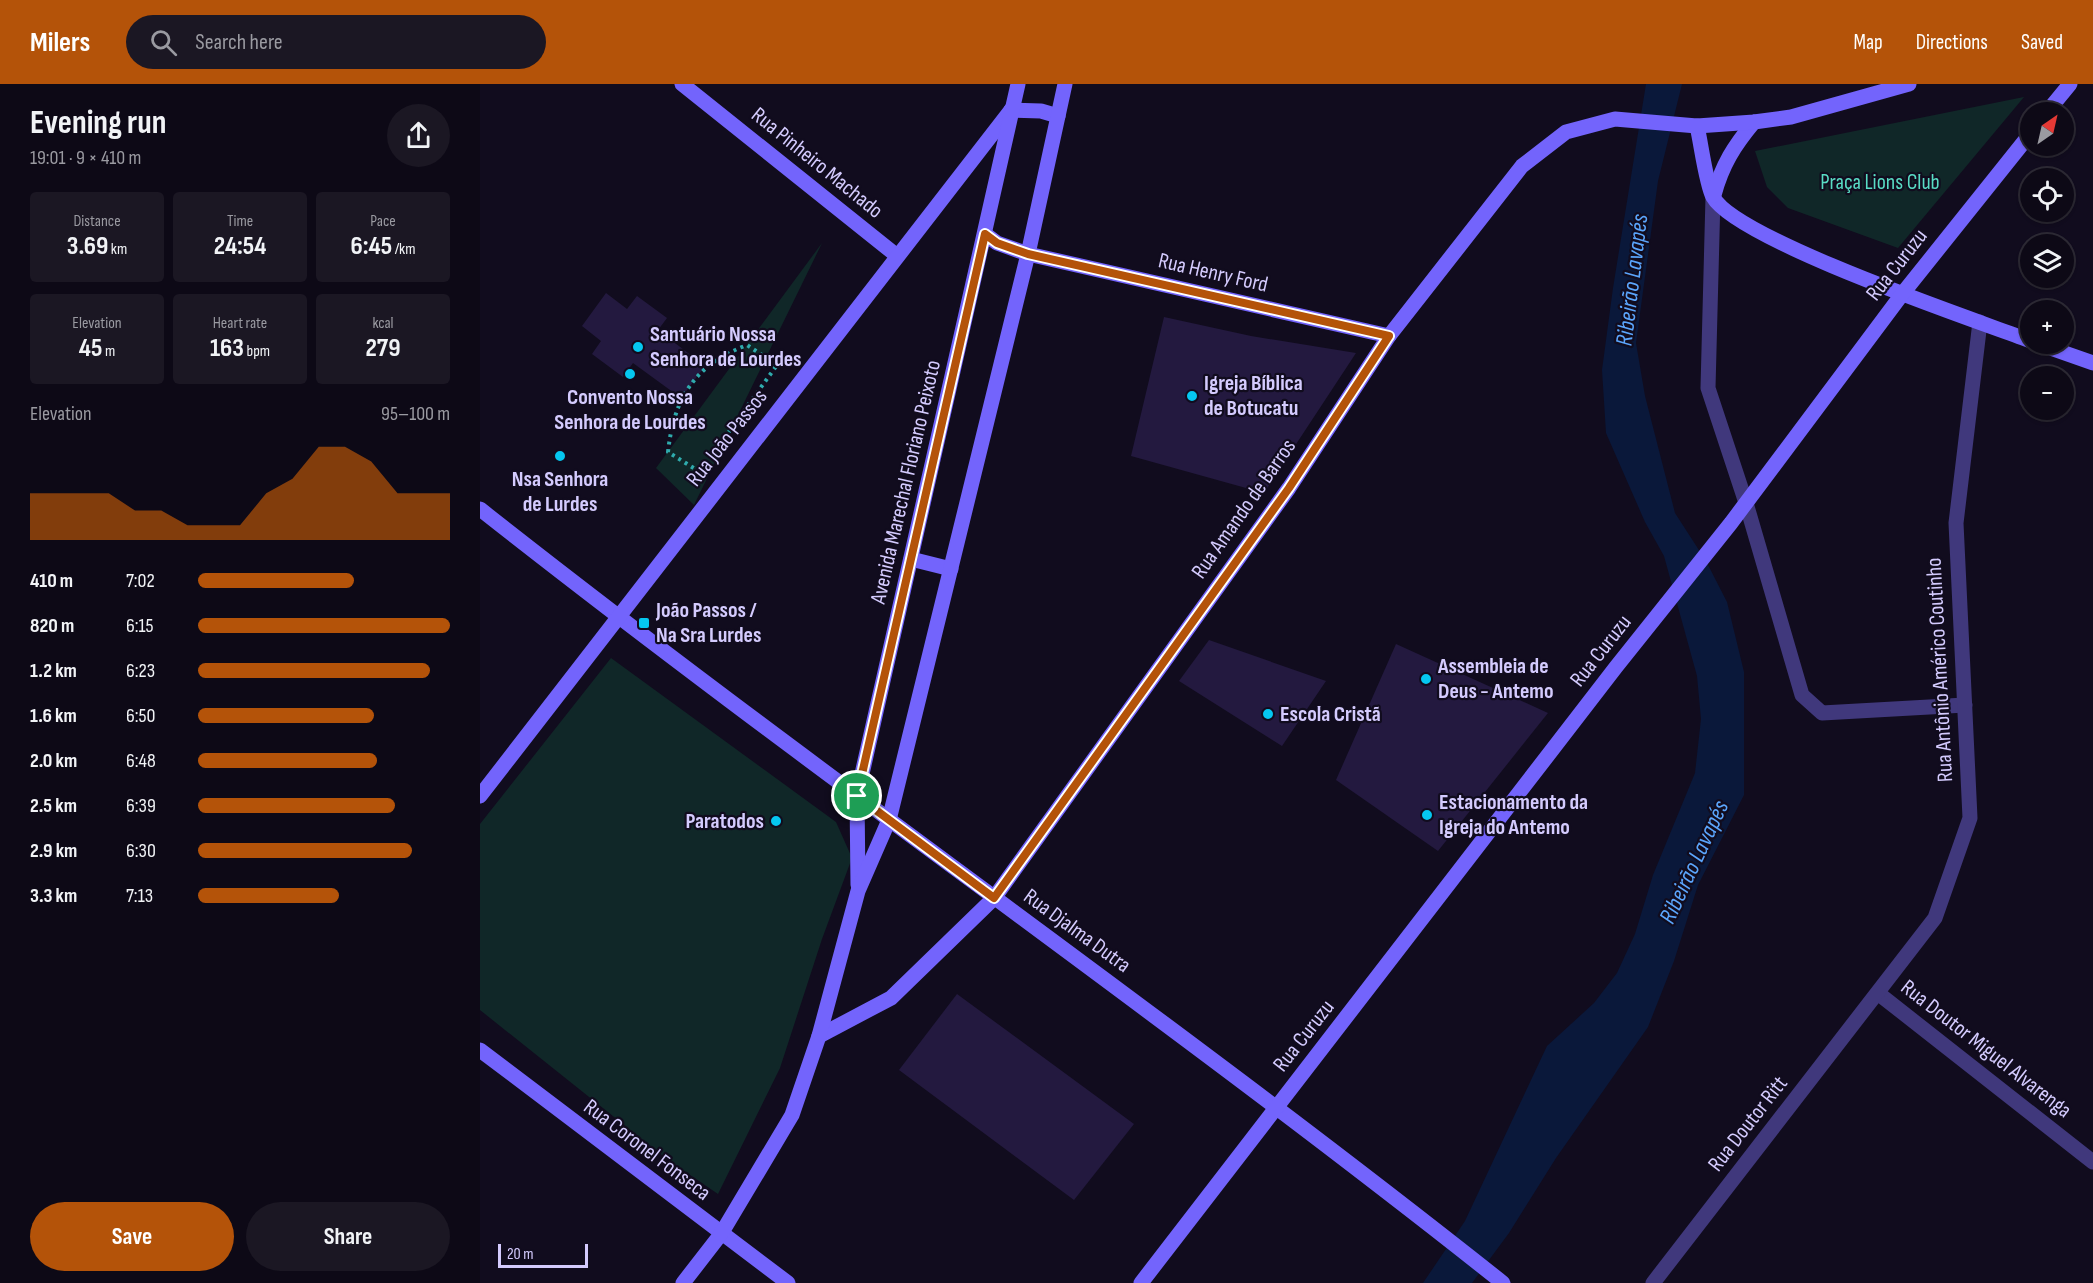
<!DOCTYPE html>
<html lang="en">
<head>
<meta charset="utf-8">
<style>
	:root { --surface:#0d0916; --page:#1b1723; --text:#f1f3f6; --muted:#9a9aa1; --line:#2d2a35; --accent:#b45309 }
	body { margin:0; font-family:"Sofia Sans Condensed",sans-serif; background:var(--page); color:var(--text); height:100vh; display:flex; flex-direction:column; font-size:22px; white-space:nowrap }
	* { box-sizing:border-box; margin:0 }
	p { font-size:20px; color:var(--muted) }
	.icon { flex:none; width:33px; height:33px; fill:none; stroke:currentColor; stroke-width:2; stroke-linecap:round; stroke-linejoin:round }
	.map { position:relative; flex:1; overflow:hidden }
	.sheet { display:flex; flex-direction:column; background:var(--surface); width:480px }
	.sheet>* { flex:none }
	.needle { width:39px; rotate:34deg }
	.fabs { position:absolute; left:1540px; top:18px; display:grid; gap:12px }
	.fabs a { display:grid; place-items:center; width:54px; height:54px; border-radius:50%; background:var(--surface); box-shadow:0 2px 4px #0004,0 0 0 2px var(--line); font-size:30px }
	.scale { position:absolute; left:18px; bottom:15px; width:90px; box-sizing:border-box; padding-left:6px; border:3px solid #d4cbfe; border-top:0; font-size:16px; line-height:21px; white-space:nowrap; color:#d4cbfe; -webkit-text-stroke:4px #110c1e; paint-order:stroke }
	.pin { position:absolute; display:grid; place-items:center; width:51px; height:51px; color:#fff; margin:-26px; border:3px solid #fff; border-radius:50%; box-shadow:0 2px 6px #0007 }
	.round { display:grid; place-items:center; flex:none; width:63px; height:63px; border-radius:32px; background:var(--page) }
	.summary { display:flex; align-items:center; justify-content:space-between; height:102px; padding:0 30px }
	h1 { font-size:33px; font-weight:700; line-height:45px }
	.stats { display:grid; grid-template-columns:repeat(3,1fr); gap:9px; height:102px; padding:6px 30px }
	.stats div { display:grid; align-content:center; border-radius:6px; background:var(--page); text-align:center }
	.stats b { font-size:26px; font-weight:700 }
	.stats small { font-size:16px; font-weight:400 }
	.stats p { font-size:16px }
	.chart { height:168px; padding:12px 30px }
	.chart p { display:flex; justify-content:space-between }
	.chart svg { width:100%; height:108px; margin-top:6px; fill:var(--accent); opacity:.7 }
	.primary-button { display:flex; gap:12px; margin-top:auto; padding:12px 30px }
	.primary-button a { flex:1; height:69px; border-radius:36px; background:var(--accent); color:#fff; font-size:24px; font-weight:700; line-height:69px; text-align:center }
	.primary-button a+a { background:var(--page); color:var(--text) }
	ul { padding:0 30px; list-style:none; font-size:20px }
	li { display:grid; grid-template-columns:96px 72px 1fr; align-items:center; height:45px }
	li i { height:15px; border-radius:8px; background:var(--accent) }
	header { display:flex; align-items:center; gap:36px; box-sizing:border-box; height:84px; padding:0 30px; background:var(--accent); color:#fff }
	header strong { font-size:28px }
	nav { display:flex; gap:33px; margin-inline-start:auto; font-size:21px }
	.search { width:420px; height:54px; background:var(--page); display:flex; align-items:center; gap:15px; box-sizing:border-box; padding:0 21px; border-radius:33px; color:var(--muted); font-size:22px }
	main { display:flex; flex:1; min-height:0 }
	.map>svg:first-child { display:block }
	.green { fill:#102728 }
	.water { fill:#0a183a }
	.building { fill:#23193f }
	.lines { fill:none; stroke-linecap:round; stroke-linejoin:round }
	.path { stroke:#2fabad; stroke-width:4; stroke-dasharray:3 4.5; stroke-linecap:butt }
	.street { stroke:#40387c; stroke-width:15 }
	.secondary { stroke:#7364fc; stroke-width:15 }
	.route-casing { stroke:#fff; stroke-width:12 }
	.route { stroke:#b45309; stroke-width:8 }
	.poi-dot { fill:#05c7f0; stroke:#110c1e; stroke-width:2 }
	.labels { text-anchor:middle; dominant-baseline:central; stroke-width:4.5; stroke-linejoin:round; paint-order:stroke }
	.street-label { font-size:22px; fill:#d4cbfe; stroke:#110c1e }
	.park-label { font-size:22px; fill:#59dcc5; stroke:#110c1e }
	.poi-label { font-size:22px; font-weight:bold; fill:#d4cbfe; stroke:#110c1e; text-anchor:start }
	.water-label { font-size:24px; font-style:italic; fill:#5ba5fc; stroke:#110c1e }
</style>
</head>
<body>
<header>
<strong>Milers</strong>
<div class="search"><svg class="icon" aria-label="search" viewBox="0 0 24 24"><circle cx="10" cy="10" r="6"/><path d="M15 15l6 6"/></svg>Search here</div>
<nav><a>Map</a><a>Directions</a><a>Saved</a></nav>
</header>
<main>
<section class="sheet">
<div class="summary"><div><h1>Evening run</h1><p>19:01 · 9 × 410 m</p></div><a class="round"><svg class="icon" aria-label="share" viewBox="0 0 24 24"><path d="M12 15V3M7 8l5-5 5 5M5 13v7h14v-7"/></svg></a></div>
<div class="stats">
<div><p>Distance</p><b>3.69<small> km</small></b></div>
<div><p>Time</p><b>24:54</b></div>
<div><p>Pace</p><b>6:45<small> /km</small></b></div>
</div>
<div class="stats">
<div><p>Elevation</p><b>45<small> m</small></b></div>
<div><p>Heart rate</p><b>163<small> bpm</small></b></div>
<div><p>kcal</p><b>279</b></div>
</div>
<div class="chart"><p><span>Elevation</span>95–100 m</p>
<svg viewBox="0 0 160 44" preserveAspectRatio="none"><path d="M0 44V25L10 25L20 25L30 25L40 32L50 32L60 38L70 38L80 38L90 25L100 19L110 6L120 6L130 12L140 25L150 25L160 25V44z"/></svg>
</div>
<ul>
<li><b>410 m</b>7:02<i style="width:62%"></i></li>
<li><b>820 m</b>6:15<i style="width:100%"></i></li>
<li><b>1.2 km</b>6:23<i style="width:92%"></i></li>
<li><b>1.6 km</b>6:50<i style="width:70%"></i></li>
<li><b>2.0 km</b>6:48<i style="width:71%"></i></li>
<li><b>2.5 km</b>6:39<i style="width:78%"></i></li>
<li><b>2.9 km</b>6:30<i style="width:85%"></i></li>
<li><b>3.3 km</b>7:13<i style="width:56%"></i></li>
</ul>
<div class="primary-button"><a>Save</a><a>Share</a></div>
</section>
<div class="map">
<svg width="1613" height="1199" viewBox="0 0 1613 1199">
	<rect width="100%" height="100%" fill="#110c1e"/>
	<g class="green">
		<polygon points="1544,13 1418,164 1308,124 1287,103 1275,67"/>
		<polygon points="342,159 214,421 176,384"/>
		<polygon points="131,574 356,738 372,774 342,855 300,984 238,1110 188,1076 0,926 0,740"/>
	</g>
	<polygon class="water" points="1166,0 1202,0 1178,97 1156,259 1165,312 1195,429 1226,477 1247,518 1264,588 1264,711 1218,801 1194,877 1168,943 1076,1074 1029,1149 992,1199 943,1199 985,1137 1067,962 1114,919 1137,889 1155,850 1173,791 1215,689 1221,635 1217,592 1184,472 1165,438 1126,349 1122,286 1133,204"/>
	<g class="building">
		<polygon points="126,209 147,225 157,212 187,234 178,246 225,282 201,314 153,279 143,293 112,270 121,257 102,242"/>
		<polygon points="684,233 771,252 876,269 784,409 651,372"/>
		<polygon points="729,556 846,597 802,662 699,597"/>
		<polygon points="916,560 1068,629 958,767 856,696"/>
		<polygon points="477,910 654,1040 594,1116 419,986"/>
	</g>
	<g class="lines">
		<g class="path">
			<polyline points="240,360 261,331"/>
			<path d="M220,388L188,368C194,313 215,281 267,261L297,281L261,331L264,333"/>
		</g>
		<g class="street">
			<polyline points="1233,113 1228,304 1266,419 1322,611 1342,629 1485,621"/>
			<polyline points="1399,910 1613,1078"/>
			<polyline points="1173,1199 1455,834 1490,734 1476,439 1500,238"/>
		</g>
		<g class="secondary">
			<polyline points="202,0 416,171"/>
			<polyline points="531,26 561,27 578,32"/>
			<polyline points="1567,28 1590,0"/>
			<path d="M1217,42C1221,59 1226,100 1233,113C1257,156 1495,236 1551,257"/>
			<path d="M1234,111C1242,81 1254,62 1274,38"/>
			<polyline points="505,150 517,159 548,170 909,252"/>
			<polyline points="1559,260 1613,279"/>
			<path d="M0,425C336,690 688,933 1023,1199"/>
			<polyline points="431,475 471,485"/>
			<polyline points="0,712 531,26"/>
			<polyline points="378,801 377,712 538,0"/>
			<polyline points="339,952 411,914 514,814 809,404 909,252 1042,82 1086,48 1135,35 1217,42 1274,38 1311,33 1429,0"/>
			<polyline points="0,966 308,1199"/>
			<polyline points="203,1199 241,1150 312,1031 339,952 378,807 409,736 548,170 585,0"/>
			<polyline points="661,1199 1136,583 1251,439 1423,209 1551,49"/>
		</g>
	</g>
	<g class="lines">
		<g class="route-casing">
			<polygon id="route" points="505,150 517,159 548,170 909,252 809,404 514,814 377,712"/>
		</g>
		<use href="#route" class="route"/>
	</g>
	<g class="poi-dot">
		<circle cx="158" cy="263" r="6"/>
		<circle cx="150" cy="290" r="6"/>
		<circle cx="712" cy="312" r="6"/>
		<circle cx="80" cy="372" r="6"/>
		<rect x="158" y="533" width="12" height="12" rx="3"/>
		<circle cx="946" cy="595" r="6"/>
		<circle cx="788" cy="630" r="6"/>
		<circle cx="947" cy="731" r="6"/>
		<circle cx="296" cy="737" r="6"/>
	</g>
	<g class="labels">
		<g class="street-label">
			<text transform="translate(337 79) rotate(39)">Rua Pinheiro Machado</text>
			<text transform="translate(1417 181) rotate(-52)">Rua Curuzu</text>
			<text transform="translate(733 189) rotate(13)">Rua Henry Ford</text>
			<text transform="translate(247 354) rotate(-52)">Rua João Passos</text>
			<text transform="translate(426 398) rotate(-77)">Avenida Marechal Floriano Peixoto</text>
			<text transform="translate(764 425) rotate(-55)">Rua Amando de Barros</text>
			<text transform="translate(1121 567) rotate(-52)">Rua Curuzu</text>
			<text transform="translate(1460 586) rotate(-93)">Rua Antônio Américo Coutinho</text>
			<text transform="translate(597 847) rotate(36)">Rua Djalma Dutra</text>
			<text transform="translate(824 952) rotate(-52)">Rua Curuzu</text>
			<text transform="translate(1506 965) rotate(38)">Rua Doutor Miguel Alvarenga</text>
			<text transform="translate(1268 1040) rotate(-52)">Rua Doutor Ritt</text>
			<text transform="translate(167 1066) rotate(37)">Rua Coronel Fonseca</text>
		</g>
		<g class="park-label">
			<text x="1400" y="98">Praça Lions Club</text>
		</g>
		<g class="poi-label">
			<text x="170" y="250">Santuário Nossa<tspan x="170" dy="25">Senhora de Lourdes</tspan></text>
			<text x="724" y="299">Igreja Bíblica<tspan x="724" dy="25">de Botucatu</tspan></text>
			<text x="150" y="313" text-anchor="middle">Convento Nossa<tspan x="150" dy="25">Senhora de Lourdes</tspan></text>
			<text x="80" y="395" text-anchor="middle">Nsa Senhora<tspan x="80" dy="25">de Lurdes</tspan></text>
			<text x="176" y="526">João Passos /<tspan x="176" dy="25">Na Sra Lurdes</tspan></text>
			<text x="958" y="582">Assembleia de<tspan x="958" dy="25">Deus - Antemo</tspan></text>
			<text x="800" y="630">Escola Cristã</text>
			<text x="959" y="718">Estacionamento da<tspan x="959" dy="25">Igreja do Antemo</tspan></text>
			<text x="284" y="737" text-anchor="end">Paratodos</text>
		</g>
		<g class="water-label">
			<text transform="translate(1152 196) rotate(-83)">Ribeirão Lavapés</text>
			<text transform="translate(1214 778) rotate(-65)">Ribeirão Lavapés</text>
		</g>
	</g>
</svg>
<div class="fabs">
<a><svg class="needle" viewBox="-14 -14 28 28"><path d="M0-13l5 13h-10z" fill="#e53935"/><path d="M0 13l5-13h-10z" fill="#9a9aa1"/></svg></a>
<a><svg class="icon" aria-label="locate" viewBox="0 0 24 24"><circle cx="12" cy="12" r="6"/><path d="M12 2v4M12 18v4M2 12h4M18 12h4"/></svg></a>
<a><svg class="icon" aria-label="layers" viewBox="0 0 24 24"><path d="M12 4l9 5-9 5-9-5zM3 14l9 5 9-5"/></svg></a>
<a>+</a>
<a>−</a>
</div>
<div class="scale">20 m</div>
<div class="pin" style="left:377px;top:712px;background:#1e9e55"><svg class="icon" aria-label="arrive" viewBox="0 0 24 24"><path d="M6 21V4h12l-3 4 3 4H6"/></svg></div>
</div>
</main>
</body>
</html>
